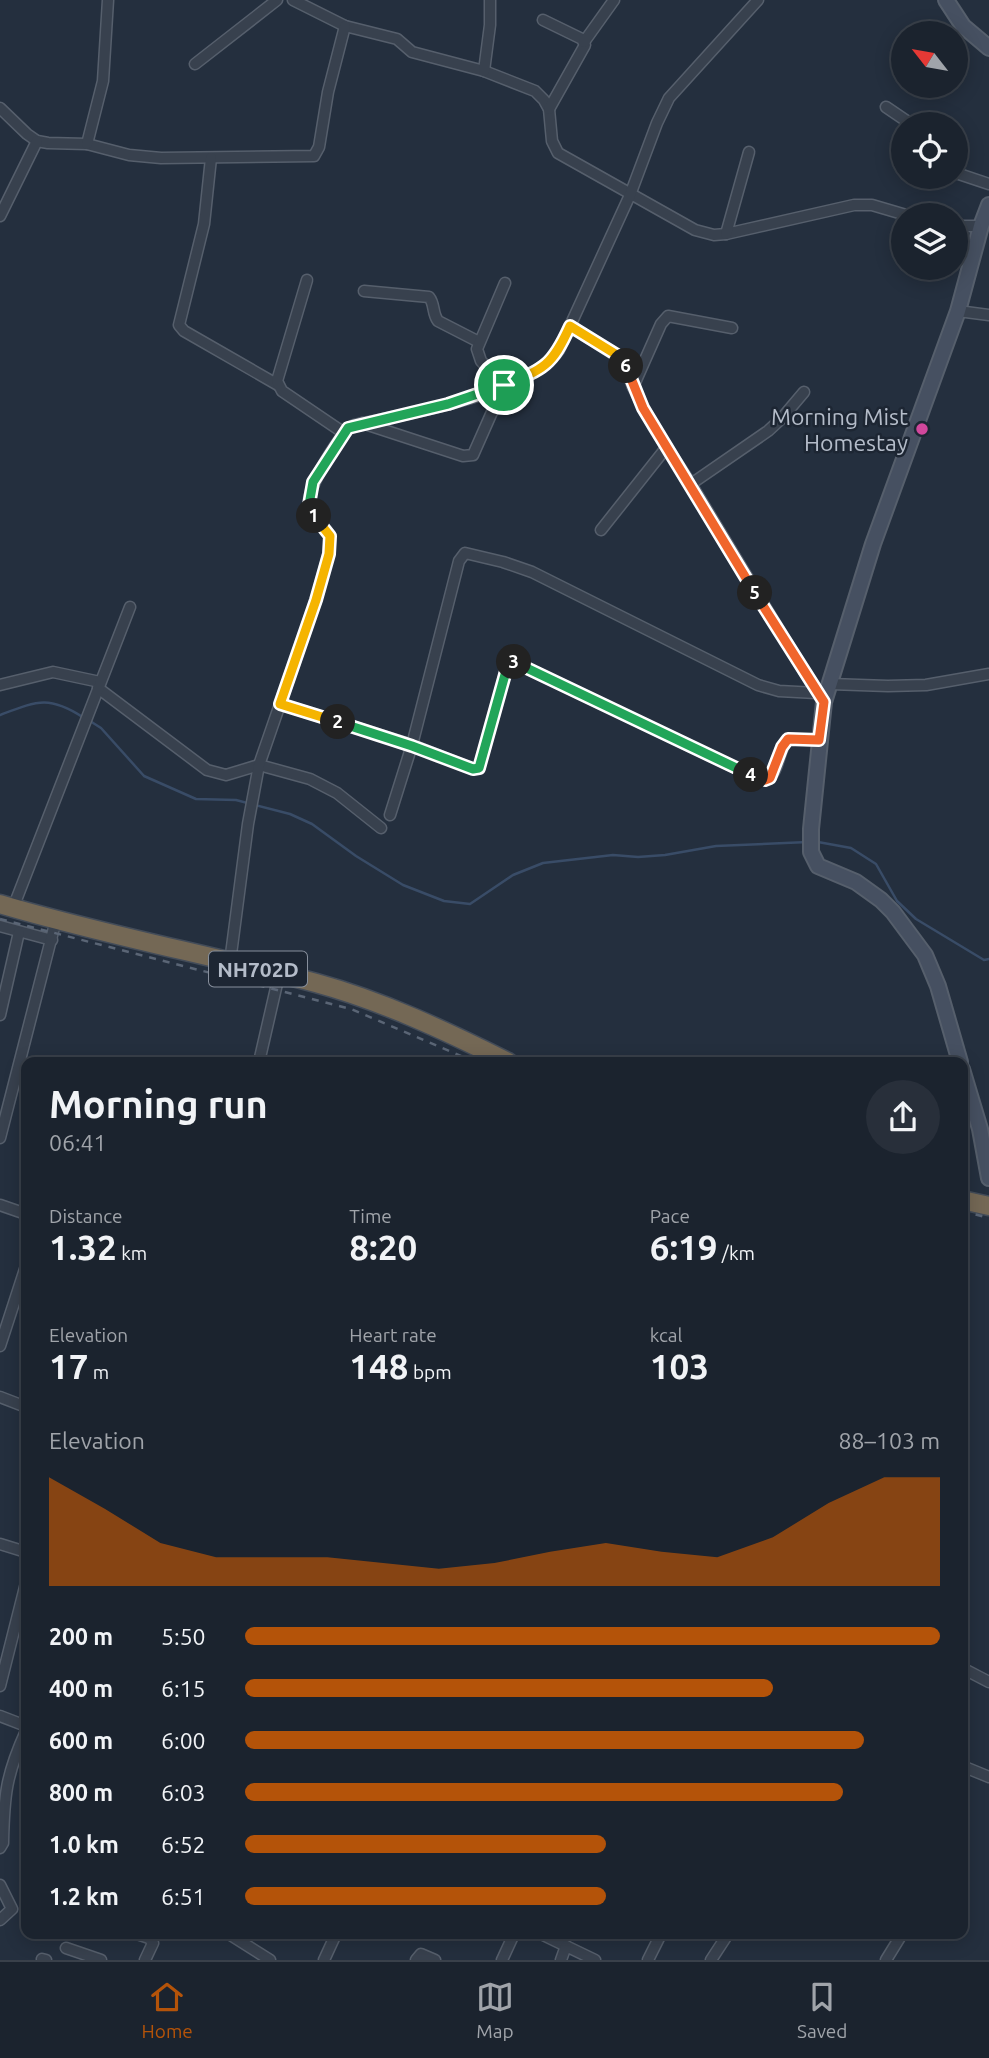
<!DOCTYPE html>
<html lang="en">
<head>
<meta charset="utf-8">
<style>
	:root { --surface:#1b232e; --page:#282f3a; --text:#f1f3f6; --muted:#a0a4aa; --line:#39404a; --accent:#b45309 }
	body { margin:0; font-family:Ubuntu,sans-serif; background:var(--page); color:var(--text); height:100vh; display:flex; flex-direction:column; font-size:26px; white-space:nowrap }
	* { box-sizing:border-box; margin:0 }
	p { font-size:23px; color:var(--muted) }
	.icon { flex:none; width:38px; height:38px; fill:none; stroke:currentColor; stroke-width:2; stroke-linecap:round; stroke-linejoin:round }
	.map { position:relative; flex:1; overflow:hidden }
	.details { position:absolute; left:21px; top:1057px; width:947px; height:882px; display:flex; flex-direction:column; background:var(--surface); border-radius:14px; box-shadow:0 4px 18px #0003,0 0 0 2px var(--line) }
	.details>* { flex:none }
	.needle { width:46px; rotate:301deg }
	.buttons { position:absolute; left:891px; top:21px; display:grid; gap:14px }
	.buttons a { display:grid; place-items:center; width:77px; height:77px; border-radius:50%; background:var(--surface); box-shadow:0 4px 18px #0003,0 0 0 2px var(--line); font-size:35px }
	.pin { position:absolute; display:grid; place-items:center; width:60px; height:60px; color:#fff; margin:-30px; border:4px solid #fff; border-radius:50%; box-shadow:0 2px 7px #0007 }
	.km { position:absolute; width:35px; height:35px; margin:-18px; border-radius:50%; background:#222; color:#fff; font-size:19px; line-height:35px; text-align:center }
	.round { display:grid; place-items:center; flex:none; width:74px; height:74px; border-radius:37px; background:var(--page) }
	.overview { display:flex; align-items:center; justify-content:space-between; height:119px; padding:0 28px }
	h1 { font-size:38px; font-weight:600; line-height:52px }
	.figures { display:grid; grid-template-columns:repeat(3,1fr); gap:10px; height:119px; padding:7px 28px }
	.figures div { display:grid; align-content:center }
	.figures b { font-size:35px; font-weight:600 }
	.figures small { font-size:19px; font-weight:400 }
	.figures p { font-size:19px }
	.chart { height:196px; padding:14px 28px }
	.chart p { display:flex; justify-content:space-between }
	.chart svg { width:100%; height:126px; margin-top:7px; fill:var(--accent); opacity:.7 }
	ul { padding:0 28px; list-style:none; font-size:23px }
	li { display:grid; grid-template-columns:112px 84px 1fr; align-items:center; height:52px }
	li i { height:18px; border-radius:9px; background:var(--accent) }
	.dock { display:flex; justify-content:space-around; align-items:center; height:98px; border-top:2px solid var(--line); background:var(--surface); font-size:19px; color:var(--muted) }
	.dock a { display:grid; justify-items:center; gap:4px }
	.dock .active { color:var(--accent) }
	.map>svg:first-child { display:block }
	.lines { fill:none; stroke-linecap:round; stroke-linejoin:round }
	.stream { stroke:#394c67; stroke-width:2.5 }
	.street-casing { stroke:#565f6c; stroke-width:13 }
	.secondary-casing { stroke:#565f6c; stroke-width:18 }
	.highway-casing { stroke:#434c59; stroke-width:21 }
	.street { stroke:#38414e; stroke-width:10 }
	.secondary { stroke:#465061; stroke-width:14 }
	.highway { stroke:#746855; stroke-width:18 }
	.rail { stroke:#5a6575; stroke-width:2.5; stroke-dasharray:7 7; stroke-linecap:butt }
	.split-1-casing { stroke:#fff; stroke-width:14 }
	.split-2-casing { stroke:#fff; stroke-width:14 }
	.split-3-casing { stroke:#fff; stroke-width:14 }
	.split-4-casing { stroke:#fff; stroke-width:14 }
	.split-5-casing { stroke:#fff; stroke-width:14 }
	.split-6-casing { stroke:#fff; stroke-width:14 }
	.split-7-casing { stroke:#fff; stroke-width:14 }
	.split-1 { stroke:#22a559; stroke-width:9 }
	.split-2 { stroke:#f5b400; stroke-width:9 }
	.split-3 { stroke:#22a559; stroke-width:9 }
	.split-4 { stroke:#22a559; stroke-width:9 }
	.split-5 { stroke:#f0652b; stroke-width:9 }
	.split-6 { stroke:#f0652b; stroke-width:9 }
	.split-7 { stroke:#f5b400; stroke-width:9 }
	.hotel-dot { fill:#d1479c; stroke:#1d2633; stroke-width:2.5 }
	.labels { text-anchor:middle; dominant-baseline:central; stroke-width:5; stroke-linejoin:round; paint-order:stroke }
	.shield { fill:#1d2633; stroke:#878f9c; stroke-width:2 }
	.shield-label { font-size:21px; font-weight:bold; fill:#b4bcc9 }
	.poi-label { font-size:23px; fill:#b4bcc9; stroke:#1d2633; text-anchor:end }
</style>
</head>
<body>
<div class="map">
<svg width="989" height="1960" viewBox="0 0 989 1960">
	<rect width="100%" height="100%" fill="#242f3e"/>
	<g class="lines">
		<g class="stream">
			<path d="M0,715C37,701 49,695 84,718"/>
			<polyline points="90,721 101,728 144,776 196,799 236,800 290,814 312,824 356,856 403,885 444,901 470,904 513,875 543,863 613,855 638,857 665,855 716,846 808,842"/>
			<polyline points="818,842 851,848 876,864 897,901 916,919 984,960 989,959"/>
		</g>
		<g class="street-casing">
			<g id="street">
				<polyline points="293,0 345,26 397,39 412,52 484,71 535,91 544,100 549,109 552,141 558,153 695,230 714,235 726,234 854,205 872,205 906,215"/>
				<polyline points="543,20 582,39 585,45 549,109"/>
				<polyline points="584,42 614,0"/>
				<polyline points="195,64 277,0"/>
				<polyline points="484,71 490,25 490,0"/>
				<polyline points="886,107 911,124"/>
				<polyline points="0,108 27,134 37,141 48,143 87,144 129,155 161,158 314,156 319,147 328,92 345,26"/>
				<polyline points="87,144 103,81 108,0"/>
				<polyline points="211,158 204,224 179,325 184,331 278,385"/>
				<polyline points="956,173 989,184"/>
				<polyline points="0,216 37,141"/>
				<polyline points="956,226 981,226"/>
				<polyline points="726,234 749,152"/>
				<polyline points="307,280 277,381 282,391 344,433"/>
				<path d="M364,291L429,297C435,304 432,313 438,321L479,342"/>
				<polyline points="958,311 989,315"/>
				<polyline points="570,326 623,360 633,387 654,428 691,484 819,696"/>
				<polyline points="633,387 661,324 668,316 732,328"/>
				<polyline points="362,423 463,456 473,455 504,385 481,361 477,349 505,283"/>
				<polyline points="691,484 768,431 782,418 804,392"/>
				<polyline points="601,530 666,448"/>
				<polyline points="830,684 888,686 926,685 989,674"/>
				<polyline points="0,685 53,672 100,682"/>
				<polyline points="98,688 207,770 226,775 259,765 310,779 337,793 381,828"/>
				<path d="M280,704L412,745L473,769L479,768L506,671L514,662L759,779L765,780C780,774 777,751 788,739L819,740"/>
				<polyline points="390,815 412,745 459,561 465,553 503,562 532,572 758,685 779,691 816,693"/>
				<polyline points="13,908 130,607"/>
				<polyline points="0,926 52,940"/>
				<path d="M230,962L248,824L259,765L316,600L329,553L330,536C324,524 310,518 309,504C307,488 340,432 354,425C406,414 529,394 559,350L630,195L657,123L669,98L758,0"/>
				<polyline points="0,1015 19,932"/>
				<polyline points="259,1062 279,975"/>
				<polyline points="0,1138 56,920"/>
				<polyline points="0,1205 26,1214"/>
				<polyline points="0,1346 26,1266"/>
				<polyline points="0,1397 26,1407"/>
				<polyline points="0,1544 26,1552"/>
				<polyline points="962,1668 989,1682"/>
				<polyline points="0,1686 26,1583"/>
				<polyline points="0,1716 26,1726"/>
				<polyline points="962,1766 989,1777"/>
				<path d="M0,1848L3,1843C4,1795 6,1775 26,1731"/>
				<polyline points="0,1885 12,1909 0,1920"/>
				<polyline points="137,1934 149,1938 153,1943 145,1960"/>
				<polyline points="229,1934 270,1960"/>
				<polyline points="541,1934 595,1960"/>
				<polyline points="66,1948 101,1960"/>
				<polyline points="42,1959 46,1960"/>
				<polyline points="324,1960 336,1934"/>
				<polyline points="416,1960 421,1954 435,1960"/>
				<polyline points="502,1960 514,1934"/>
				<polyline points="561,1960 566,1946"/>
				<polyline points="648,1960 661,1934"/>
				<polyline points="711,1960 728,1934"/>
				<polyline points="886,1960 902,1934"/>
			</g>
		</g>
		<g class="secondary-casing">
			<g id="secondary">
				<polyline points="946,0 963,26 989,48"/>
				<polyline points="960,1062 938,986 925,955 893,912 881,900 856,882 818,866 811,852 811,829 824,702 873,544 958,311 981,226 989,205"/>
				<polyline points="962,1069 980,1129 989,1178"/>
			</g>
		</g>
		<g class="highway-casing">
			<g id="highway">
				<path d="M0,904C104,935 211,955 316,983C382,1001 446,1031 508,1062"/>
				<polyline points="962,1200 989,1206"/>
			</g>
		</g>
		<use href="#street" class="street"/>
		<use href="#secondary" class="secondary"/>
		<use href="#highway" class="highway"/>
		<g class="rail">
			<polyline points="0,919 351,1009 475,1062"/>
			<polyline points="962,1211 989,1218"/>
		</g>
	</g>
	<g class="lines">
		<g class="split-1-casing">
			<polyline id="split-1" points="314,516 309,505 313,482 348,428 448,404 504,385"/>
		</g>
		<g class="split-2-casing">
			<polyline id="split-2" points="314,516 330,536 329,554 316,600 280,704 338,722"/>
		</g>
		<g class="split-3-casing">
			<polyline id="split-3" points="338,722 412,746 473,769 479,768 506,671 514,662"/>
		</g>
		<g class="split-4-casing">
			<polyline id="split-4" points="514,662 751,775"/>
		</g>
		<g class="split-5-casing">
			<polyline id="split-5" points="751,775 765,780 770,778 782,747 788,739 819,740 824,702 755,593"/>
		</g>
		<g class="split-6-casing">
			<polyline id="split-6" points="626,366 643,408 755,593"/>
		</g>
		<g class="split-7-casing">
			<path id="split-7" d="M504,385C544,369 552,366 570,326L617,355L626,366"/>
		</g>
		<use href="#split-1" class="split-1"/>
		<use href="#split-2" class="split-2"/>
		<use href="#split-3" class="split-3"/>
		<use href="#split-4" class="split-4"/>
		<use href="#split-5" class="split-5"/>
		<use href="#split-6" class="split-6"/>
		<use href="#split-7" class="split-7"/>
	</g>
	<circle class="hotel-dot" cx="922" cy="429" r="7"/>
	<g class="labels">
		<rect class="shield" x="209" y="951.5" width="98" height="35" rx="5"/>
		<g class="shield-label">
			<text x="258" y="969">NH702D</text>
		</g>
		<g class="poi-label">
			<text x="908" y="416">Morning Mist<tspan x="908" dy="26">Homestay</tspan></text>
		</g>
	</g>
</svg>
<div class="buttons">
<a><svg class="needle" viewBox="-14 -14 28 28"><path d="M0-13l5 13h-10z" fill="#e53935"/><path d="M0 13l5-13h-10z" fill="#a0a4aa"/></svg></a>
<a><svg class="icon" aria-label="locate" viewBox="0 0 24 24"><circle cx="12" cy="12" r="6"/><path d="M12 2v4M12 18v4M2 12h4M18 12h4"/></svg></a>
<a><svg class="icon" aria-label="layers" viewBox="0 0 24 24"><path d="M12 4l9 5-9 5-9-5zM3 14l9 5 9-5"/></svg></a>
</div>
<div class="pin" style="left:504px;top:385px;background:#1e9e55"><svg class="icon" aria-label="arrive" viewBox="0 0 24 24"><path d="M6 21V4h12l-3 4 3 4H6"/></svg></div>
<b class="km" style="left:314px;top:516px">1</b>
<b class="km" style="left:338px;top:722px">2</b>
<b class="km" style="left:514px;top:662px">3</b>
<b class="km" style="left:751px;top:775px">4</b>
<b class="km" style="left:755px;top:593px">5</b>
<b class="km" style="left:626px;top:366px">6</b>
<section class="details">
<div class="overview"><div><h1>Morning run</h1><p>06:41</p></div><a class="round"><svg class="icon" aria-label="share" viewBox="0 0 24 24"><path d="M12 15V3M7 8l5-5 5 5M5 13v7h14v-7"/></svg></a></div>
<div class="figures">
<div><p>Distance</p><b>1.32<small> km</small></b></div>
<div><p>Time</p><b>8:20</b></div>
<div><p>Pace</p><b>6:19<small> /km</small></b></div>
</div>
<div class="figures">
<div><p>Elevation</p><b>17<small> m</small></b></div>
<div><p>Heart rate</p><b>148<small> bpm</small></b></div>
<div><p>kcal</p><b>103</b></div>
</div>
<div class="chart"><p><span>Elevation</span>88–103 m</p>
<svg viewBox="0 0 160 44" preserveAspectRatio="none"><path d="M0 44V6L10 17L20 29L30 34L40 34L50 34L60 36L70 38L80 36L90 32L100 29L110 32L120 34L130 27L140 15L150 6L160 6V44z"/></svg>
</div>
<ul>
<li><b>200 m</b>5:50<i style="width:100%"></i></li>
<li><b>400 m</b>6:15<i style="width:76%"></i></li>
<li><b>600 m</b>6:00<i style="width:89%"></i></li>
<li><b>800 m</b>6:03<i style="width:86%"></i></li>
<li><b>1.0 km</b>6:52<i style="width:52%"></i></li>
<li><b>1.2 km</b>6:51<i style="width:52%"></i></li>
</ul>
</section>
</div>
<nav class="dock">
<a class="active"><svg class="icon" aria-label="home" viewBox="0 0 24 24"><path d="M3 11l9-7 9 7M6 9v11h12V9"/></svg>Home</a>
<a><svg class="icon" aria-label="map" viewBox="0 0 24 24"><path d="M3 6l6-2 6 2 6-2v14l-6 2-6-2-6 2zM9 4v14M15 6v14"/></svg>Map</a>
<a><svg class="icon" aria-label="saved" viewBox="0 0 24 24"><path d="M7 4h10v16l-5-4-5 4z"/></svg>Saved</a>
</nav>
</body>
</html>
